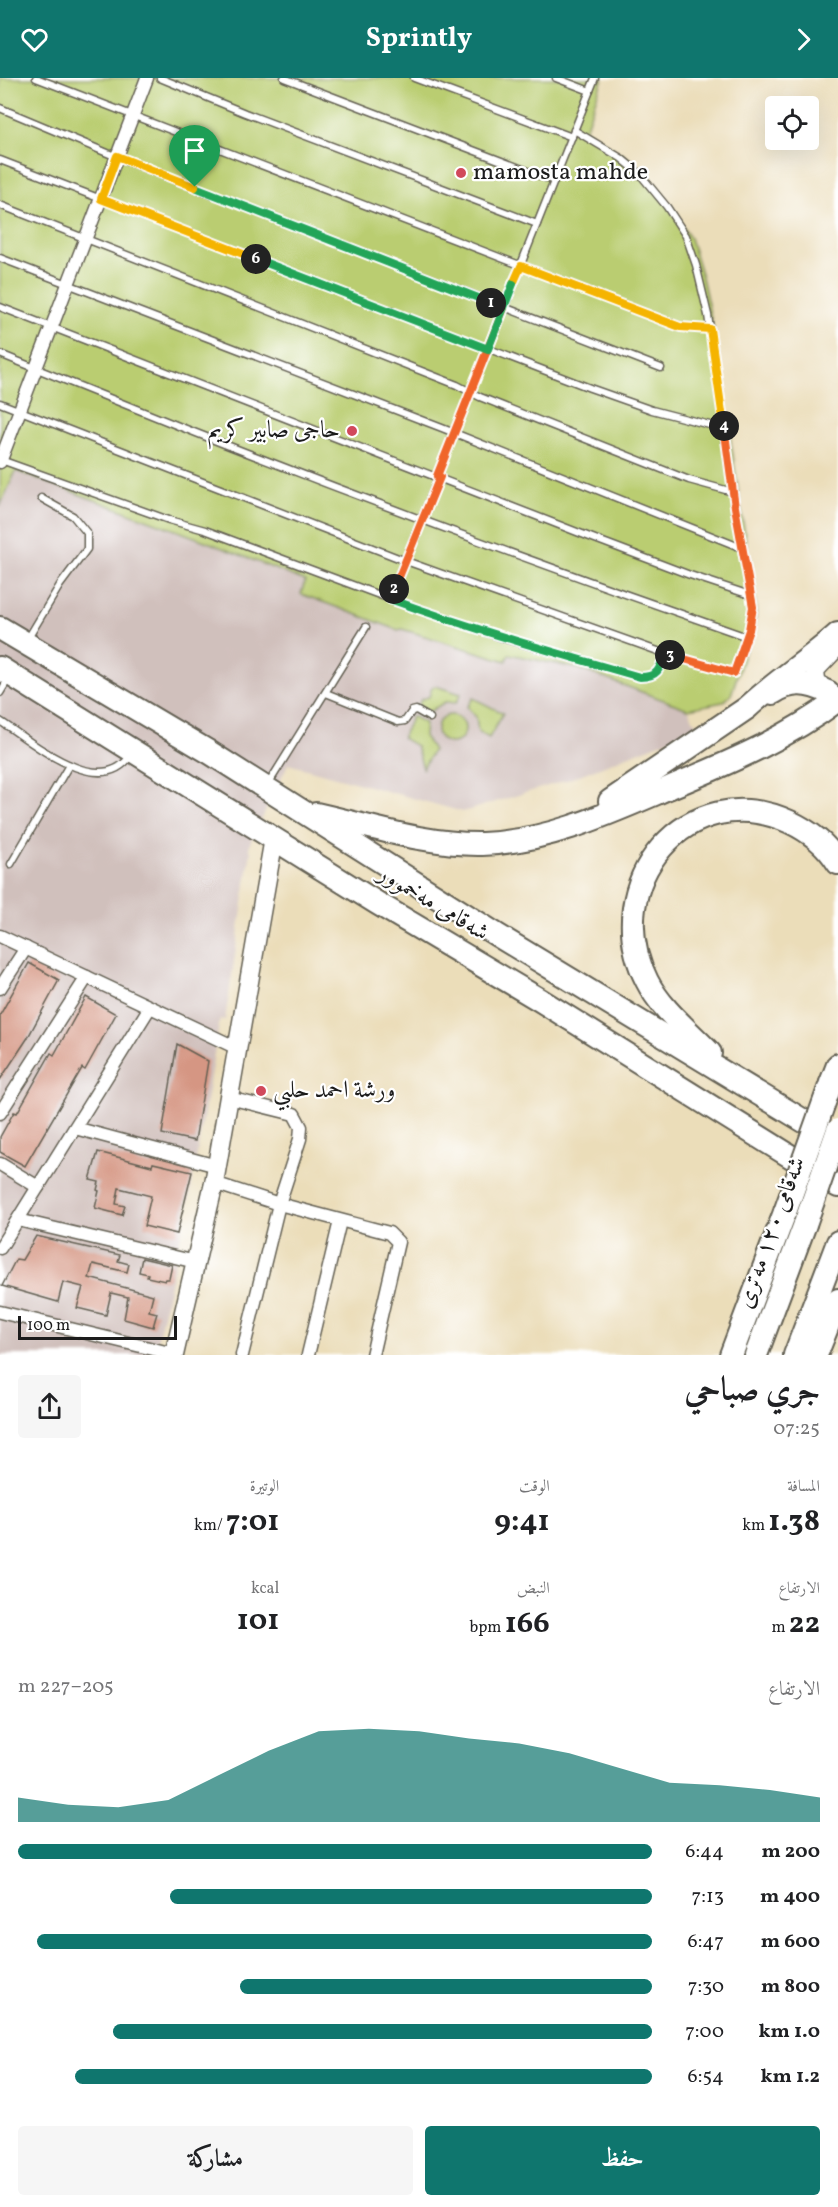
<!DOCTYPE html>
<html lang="ar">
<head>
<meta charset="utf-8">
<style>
	:root { --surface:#fff; --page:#f6f6f6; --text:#202124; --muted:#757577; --accent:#0f766e }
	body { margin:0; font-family:Vollkorn,Amiri,serif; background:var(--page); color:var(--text); direction:rtl; height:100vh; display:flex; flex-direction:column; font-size:22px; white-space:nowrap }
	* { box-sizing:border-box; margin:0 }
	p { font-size:20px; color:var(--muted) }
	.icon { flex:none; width:33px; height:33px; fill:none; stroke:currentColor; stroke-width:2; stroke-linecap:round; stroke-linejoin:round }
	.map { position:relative; height:1277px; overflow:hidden; direction:ltr }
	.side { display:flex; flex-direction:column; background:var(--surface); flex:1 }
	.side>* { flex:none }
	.fabs { position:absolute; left:765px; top:18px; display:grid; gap:12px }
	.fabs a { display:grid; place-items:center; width:54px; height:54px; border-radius:6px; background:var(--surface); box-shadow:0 6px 24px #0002; font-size:30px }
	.scale { position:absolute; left:18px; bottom:15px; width:159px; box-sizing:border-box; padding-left:6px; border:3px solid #1c1c1c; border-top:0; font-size:16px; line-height:21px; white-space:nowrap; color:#1c1c1c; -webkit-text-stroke:4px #fff; paint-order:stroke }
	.pin { position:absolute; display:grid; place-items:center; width:51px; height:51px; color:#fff; margin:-62px -26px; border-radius:50% 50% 50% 0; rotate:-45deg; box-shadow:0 0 6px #0007 }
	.pin .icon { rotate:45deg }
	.km { position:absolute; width:30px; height:30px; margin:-15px; border-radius:50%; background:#222; color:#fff; font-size:16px; line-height:30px; text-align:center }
	.round { display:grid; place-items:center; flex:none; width:63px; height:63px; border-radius:6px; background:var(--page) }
	.head { display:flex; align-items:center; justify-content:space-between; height:102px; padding:0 18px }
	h1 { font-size:33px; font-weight:700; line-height:45px }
	.stats { display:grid; grid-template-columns:repeat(3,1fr); gap:9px; height:102px; padding:6px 18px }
	.stats div { display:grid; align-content:center }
	.stats b { font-size:30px; font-weight:700 }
	.stats small { font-size:16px; font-weight:400 }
	.stats p { font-size:16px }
	.chart { height:168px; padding:12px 18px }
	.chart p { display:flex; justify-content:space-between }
	.chart svg { width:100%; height:108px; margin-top:6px; fill:var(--accent); opacity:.7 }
	.primary-button { display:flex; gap:12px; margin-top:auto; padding:12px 18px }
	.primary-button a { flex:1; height:69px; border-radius:6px; background:var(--accent); color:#fff; font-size:24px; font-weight:700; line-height:69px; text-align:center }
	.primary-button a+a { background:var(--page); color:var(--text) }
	ul { padding:0 18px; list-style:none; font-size:20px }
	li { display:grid; grid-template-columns:96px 72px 1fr; align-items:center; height:45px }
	li i { height:15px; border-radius:8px; background:var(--accent) }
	header { display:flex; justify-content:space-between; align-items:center; height:78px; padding:0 18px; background:var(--accent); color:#fff; font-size:27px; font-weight:700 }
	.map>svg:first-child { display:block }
	.industrial { fill:#d0c0bc }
	.green { fill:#bacd71; stroke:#6b7446; stroke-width:1.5 }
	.building { fill:#d59683 }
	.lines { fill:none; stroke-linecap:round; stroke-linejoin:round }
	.lane-casing { stroke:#646053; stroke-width:9 }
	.street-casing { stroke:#646053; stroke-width:15 }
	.secondary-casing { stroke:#646053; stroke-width:21 }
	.highway-casing { stroke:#646053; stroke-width:26 }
	.lane { stroke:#fff; stroke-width:6 }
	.street { stroke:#fff; stroke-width:12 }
	.secondary { stroke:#fff; stroke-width:18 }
	.highway { stroke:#fff; stroke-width:22 }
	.highway-bridge-casing { stroke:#646053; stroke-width:26; stroke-linecap:butt }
	.highway-bridge { stroke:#fff; stroke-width:22 }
	.split-1-casing { stroke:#fff; stroke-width:12 }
	.split-2-casing { stroke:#fff; stroke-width:12 }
	.split-3-casing { stroke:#fff; stroke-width:12 }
	.split-4-casing { stroke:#fff; stroke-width:12 }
	.split-5-casing { stroke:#fff; stroke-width:12 }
	.split-6-casing { stroke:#fff; stroke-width:12 }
	.split-7-casing { stroke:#fff; stroke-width:12 }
	.split-1 { stroke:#22a559; stroke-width:8 }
	.split-2 { stroke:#f0652b; stroke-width:8 }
	.split-3 { stroke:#22a559; stroke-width:8 }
	.split-4 { stroke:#f0652b; stroke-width:8 }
	.split-5 { stroke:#f5b400; stroke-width:8 }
	.split-6 { stroke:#22a559; stroke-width:8 }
	.split-7 { stroke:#f5b400; stroke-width:8 }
	.poi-dot { fill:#d1495b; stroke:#fff; stroke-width:2 }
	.labels { text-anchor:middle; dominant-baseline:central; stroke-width:4.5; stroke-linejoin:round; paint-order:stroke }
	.poi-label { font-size:24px; fill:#1c1c1c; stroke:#fff; text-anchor:start }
	.street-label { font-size:24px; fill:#1c1c1c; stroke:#fff }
</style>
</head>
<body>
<header><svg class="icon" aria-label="forward" viewBox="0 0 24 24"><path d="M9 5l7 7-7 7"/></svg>Sprintly<svg class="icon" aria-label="heart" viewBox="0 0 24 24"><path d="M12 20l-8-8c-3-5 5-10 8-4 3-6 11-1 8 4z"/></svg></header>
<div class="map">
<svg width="838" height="1277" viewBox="0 0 838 1277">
	<rect width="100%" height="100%" fill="#fff"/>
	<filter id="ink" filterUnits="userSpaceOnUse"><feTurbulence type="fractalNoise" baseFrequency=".0167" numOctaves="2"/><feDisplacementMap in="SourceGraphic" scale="12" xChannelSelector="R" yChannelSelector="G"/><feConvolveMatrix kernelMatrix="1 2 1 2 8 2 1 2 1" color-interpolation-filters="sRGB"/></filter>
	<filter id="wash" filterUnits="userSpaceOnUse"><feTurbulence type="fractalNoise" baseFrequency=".008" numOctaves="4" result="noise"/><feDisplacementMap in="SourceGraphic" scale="24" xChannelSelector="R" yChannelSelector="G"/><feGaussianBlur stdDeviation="1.35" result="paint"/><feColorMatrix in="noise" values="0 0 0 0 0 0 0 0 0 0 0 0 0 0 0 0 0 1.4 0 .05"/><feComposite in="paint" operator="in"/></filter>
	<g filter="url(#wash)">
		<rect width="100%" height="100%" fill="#ebddb9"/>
		<polygon class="industrial" points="16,393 205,463 305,504 301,516 397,552 402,551 506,583 508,575 579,591 688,631 698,650 567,702 463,734 288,686 250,765 249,771 251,773 225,942 220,941 190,1117 154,1277 0,1277 0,428"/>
		<g class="green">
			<polygon points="0,0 603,0 585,52 634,84 652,104 690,160 702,199 715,259 756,530 756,540 731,617 723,624 688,631 579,591 509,576 506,583 402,551 398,552 301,516 305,503 205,463 16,393 0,428"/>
			<polygon points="435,608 461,616 456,625 445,624 429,634 418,629 421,621 429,619 432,609"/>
			<polygon points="473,620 503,635 489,660 478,654 476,639 467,629"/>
			<circle cx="451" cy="651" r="14"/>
			<polygon points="412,638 425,645 424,658 433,672 423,690 416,668 402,660"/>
		</g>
		<g id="blocks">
			<g class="building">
				<polygon points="29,885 59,902 27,961 0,1002 0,937"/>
				<polygon points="86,919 116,936 85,992 82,990 25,1088 0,1074 0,1059 14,1034 17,1035 51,975 54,977"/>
				<polygon points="177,966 208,983 195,1063 162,1056"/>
				<polygon points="98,1074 152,1088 153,1085 192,1094 177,1156 144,1148 151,1118 119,1110 116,1126 125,1128 122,1137 95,1130 99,1113 97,1112 99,1104 90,1102"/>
				<polygon points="36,1158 120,1177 118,1183 129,1186 127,1194 93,1186 89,1200 153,1217 149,1233 157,1235 153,1249 124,1241 128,1219 111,1215 106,1237 77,1230 83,1209 63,1204 58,1224 2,1208 16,1181 22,1182"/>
				<polygon points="142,1180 172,1187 169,1201 166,1201 165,1203 147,1199 148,1196 139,1194"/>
			</g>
		</g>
	</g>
	<g filter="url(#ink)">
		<use href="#blocks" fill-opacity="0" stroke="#646053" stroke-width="1.5"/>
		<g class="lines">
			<g class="lane-casing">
				<g id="lane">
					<polyline points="36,0 680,249 710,251"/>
					<polyline points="160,0 245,35 537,146"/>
					<polyline points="284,0 554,103"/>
					<polyline points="414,0 572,59"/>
					<polyline points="556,0 590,13"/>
					<polyline points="0,30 117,79 661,290"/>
					<polyline points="0,82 590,310 652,332 725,351"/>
					<polyline points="0,127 457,307 480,319 689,402 733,414"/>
					<polyline points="0,180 442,350 742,470"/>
					<polyline points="0,229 595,461 690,497 750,517"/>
					<path d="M0,276C61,300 121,325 181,349C368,423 557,493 747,559"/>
					<polyline points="0,325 406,483 669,577 734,595 749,552 753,529 735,429 708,237 696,187 686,158 667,129 639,95 621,80 574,52"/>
					<path d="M1,382L169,442L205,452L390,521L506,561L640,599C658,599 660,591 665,575"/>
					<polyline points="437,398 595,0"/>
					<polyline points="390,521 439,399"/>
					<polyline points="27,562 60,507 87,471 87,455 73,438 41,420"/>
					<polyline points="0,615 9,600"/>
					<polyline points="326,615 398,644 405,643 412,633 416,632 430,640"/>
					<path d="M0,643C32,664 100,723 131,677"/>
					<polyline points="267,708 366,549"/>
					<polyline points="11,786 69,687"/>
				</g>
			</g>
			<g class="street-casing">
				<g id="street">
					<polyline points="0,384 147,0"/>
					<polyline points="0,858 237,970"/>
					<polyline points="0,910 26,870"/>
					<polyline points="229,1020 294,1036 301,1049 300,1061 279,1126 242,1277"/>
					<polyline points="0,1035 87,899"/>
					<polyline points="75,1050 217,1088"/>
					<polyline points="0,1086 38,1109"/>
					<polyline points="214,1105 279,1126 389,1155 398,1164 372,1277"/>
					<polyline points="18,1142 196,1184"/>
					<polyline points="0,1170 150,929"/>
					<polyline points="0,1234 174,1276"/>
					<polyline points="308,1277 340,1143"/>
				</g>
			</g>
			<g class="secondary-casing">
				<g id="secondary">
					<polyline points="824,612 816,602 815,592 835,571"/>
					<polyline points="174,1277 214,1105 274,760"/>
				</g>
			</g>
			<g class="highway-casing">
				<g id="highway">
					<polyline points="0,550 209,674 497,857 832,1060"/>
					<polyline points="0,590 377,825 540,922 838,1108"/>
					<path d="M773,615C792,602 808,605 828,614"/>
					<path d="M610,723L747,630C776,603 809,582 838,556"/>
					<path d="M316,736C370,748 426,767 482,766C549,764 612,734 673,708C731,684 787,660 838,622"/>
					<path d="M710,975C688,952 661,931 647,903C597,806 688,697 790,744C809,753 827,767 838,785"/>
					<polyline points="831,1005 838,987"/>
					<polyline points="731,1277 785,1134"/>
					<polyline points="756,1277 805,1146"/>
					<polyline points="795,1277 838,1164"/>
					<polyline points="816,1277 838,1222"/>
				</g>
			</g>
			<use href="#lane" class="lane"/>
			<use href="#street" class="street"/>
			<use href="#secondary" class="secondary"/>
			<use href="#highway" class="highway"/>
			<g class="highway-bridge-casing">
				<g id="highway-bridge">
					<polyline points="785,1134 831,1005"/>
					<polyline points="805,1146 838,1052"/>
				</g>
			</g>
			<use href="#highway-bridge" class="highway-bridge"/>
		</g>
	</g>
	<g class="lines" filter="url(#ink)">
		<g class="split-1-casing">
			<polyline id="split-1" points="195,109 491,225"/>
		</g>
		<g class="split-2-casing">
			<polyline id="split-2" points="394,511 440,399 437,398 504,230 491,225"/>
		</g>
		<g class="split-3-casing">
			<path id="split-3" d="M394,511L390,521C472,551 556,575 640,599C658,599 660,591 665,575L670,577"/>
		</g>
		<g class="split-4-casing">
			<polyline id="split-4" points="670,577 734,595 749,552 753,529 735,429 724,348"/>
		</g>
		<g class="split-5-casing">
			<polyline id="split-5" points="513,206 521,188 680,249 710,251 724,348"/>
		</g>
		<g class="split-6-casing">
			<polyline id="split-6" points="256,181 488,271 513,206"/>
		</g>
		<g class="split-7-casing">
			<polyline id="split-7" points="195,109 117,78 101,121 256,181"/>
		</g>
		<use href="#split-1" class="split-1"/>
		<use href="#split-2" class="split-2"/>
		<use href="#split-3" class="split-3"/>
		<use href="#split-4" class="split-4"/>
		<use href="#split-5" class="split-5"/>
		<use href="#split-6" class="split-6"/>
		<use href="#split-7" class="split-7"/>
	</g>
	<g class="poi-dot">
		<circle cx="461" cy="95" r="6"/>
		<circle cx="352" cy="353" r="6"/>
		<circle cx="261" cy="1013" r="6"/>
	</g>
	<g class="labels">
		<g class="poi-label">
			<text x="473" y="95">mamosta mahde</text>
			<text x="340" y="353" text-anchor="end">حاجی صابیر کریم</text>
			<text x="273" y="1013">ورشة احمد حلبي</text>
		</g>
		<g class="street-label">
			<text transform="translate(433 826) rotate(31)">شەقامی مەخموور</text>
			<text transform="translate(772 1155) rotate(-70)">شەقامی ١٢٠ مەتری</text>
		</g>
	</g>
</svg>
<div class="fabs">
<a><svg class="icon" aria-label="locate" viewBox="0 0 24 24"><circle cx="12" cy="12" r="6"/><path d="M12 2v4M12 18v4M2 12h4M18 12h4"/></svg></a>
</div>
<div class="scale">100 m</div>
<div class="pin" style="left:195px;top:109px;background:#1e9e55"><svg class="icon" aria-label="arrive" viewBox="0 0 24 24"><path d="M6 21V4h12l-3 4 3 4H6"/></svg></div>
<b class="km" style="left:491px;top:225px">1</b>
<b class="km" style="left:394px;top:511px">2</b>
<b class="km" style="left:670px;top:577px">3</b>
<b class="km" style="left:724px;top:348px">4</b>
<b class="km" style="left:256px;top:181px">6</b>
</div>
<section class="side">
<div class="head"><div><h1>جري صباحي</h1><p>07:25</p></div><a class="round"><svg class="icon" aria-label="share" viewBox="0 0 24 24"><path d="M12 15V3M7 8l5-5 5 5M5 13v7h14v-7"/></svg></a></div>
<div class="stats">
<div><p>المسافة</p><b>1.38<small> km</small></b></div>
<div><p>الوقت</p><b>9:41</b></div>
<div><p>الوتيرة</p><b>7:01<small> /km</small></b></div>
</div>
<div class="stats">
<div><p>الارتفاع</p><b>22<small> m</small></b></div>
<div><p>النبض</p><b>166<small> bpm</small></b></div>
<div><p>kcal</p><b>101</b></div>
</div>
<div class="chart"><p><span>الارتفاع</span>205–227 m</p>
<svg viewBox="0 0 160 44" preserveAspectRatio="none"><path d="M0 44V34L10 37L20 38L30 35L40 25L50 15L60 7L70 6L80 7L90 10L100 12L110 16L120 22L130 28L140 29L150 31L160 34V44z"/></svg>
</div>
<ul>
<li><b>200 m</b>6:44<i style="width:100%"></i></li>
<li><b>400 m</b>7:13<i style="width:76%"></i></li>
<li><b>600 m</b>6:47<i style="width:97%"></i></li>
<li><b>800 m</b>7:30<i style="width:65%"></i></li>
<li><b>1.0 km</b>7:00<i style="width:85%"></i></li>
<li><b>1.2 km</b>6:54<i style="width:91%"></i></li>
</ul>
<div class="primary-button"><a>حفظ</a><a>مشاركة</a></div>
</section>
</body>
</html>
